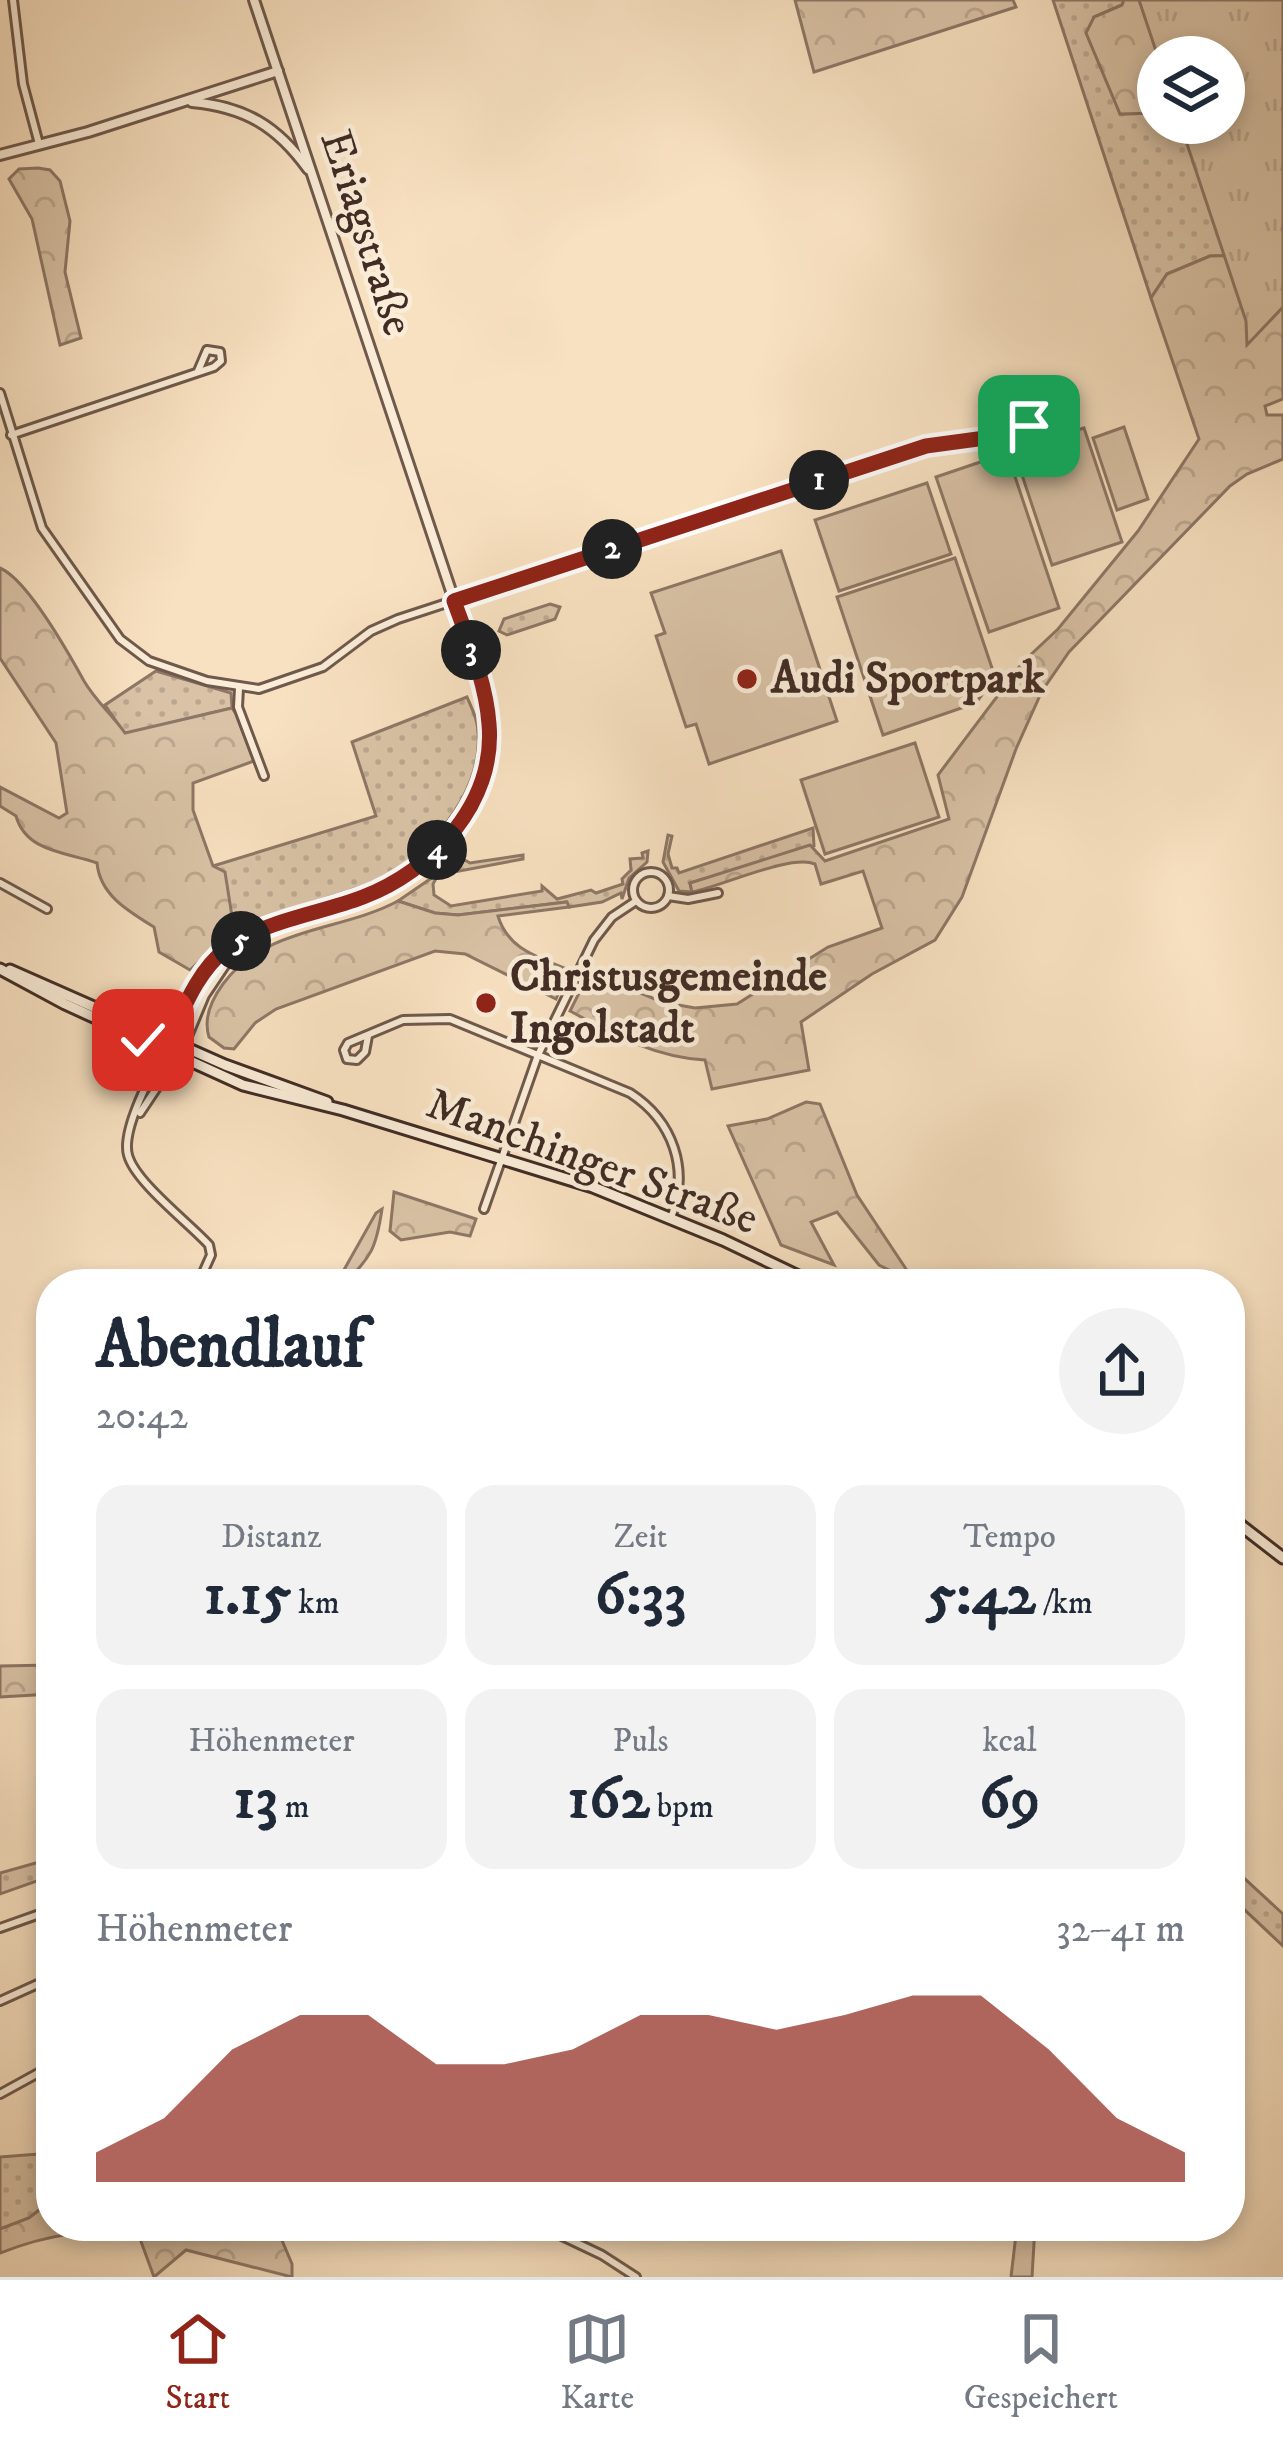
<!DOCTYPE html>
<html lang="de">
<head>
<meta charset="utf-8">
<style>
	:root { --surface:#fff; --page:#f2f2f3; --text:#1f2937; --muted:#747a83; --line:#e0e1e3; --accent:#8f2418 }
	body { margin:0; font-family:"IM FELL DW Pica",serif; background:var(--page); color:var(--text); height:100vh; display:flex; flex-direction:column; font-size:45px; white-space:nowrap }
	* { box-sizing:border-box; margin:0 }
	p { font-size:39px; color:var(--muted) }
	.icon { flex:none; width:66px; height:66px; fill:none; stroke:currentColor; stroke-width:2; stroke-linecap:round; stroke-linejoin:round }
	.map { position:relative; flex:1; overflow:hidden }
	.drawer { position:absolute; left:36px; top:1269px; width:1209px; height:972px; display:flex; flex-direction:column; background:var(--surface); border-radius:48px; box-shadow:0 6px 18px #0003 }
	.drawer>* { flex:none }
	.tools { position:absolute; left:1137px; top:36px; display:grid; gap:24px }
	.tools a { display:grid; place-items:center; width:108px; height:108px; border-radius:50%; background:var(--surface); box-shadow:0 6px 18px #0003; font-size:60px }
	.pin { position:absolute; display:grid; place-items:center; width:102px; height:102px; color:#fff; margin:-51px; border-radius:24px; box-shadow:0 6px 18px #0006 }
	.km { position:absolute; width:60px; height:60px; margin:-30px; border-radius:50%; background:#222; color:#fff; font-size:33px; line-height:60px; text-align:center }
	.round { display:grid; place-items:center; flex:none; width:126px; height:126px; border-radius:63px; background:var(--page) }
	.headline { display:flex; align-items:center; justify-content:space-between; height:204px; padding:0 60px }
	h1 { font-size:66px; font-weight:800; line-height:90px }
	.figures { display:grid; grid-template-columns:repeat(3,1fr); gap:18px; height:204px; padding:12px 60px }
	.figures div { display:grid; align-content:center; border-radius:30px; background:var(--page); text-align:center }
	.figures b { font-size:60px; font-weight:800 }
	.figures small { font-size:33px; font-weight:400 }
	.figures p { font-size:33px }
	.chart { height:336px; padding:24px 60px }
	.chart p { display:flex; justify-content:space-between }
	.chart svg { width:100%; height:216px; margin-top:12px; fill:var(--accent); opacity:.7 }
	.tabs { display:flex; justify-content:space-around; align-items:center; height:168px; border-top:3px solid var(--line); background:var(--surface); font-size:33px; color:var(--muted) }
	.tabs a { display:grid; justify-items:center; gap:6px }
	.tabs .active { color:var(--accent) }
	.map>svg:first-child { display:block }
	.grass { fill:url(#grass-dots); stroke:#8d7766; stroke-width:3 }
	.forest { fill:url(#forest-crowns); stroke:#8d7766; stroke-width:3 }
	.park { fill:url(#park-tufts); stroke:#8d7766; stroke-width:3 }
	.pitch { fill:#d9c2a6; stroke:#8d7766; stroke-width:3 }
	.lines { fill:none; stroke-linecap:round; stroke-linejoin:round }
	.minor-casing { stroke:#6f594c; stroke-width:12 }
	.tertiary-casing { stroke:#6f594c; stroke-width:14 }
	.secondary-casing { stroke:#412c25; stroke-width:15 }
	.minor { stroke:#faecd7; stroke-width:6 }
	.tertiary { stroke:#faecd7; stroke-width:8 }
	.secondary { stroke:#faecd7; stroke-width:9 }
	.route-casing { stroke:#fff; stroke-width:24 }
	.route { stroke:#8f2418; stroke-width:15 }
	.poi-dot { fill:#8f2418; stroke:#faecd7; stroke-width:4.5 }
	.labels { text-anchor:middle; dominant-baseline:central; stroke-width:9; stroke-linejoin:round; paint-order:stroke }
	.street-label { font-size:45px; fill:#412c25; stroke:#faecd7 }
	.poi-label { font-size:45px; font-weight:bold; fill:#412c25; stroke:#faecd7; text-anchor:start }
</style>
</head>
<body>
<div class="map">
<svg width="1283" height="2277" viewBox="0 0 1283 2277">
	<defs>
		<pattern id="grass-dots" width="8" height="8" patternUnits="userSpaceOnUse" patternTransform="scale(3)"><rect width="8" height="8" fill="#d9c2a6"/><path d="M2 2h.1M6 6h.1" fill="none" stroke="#bba78f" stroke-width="1.8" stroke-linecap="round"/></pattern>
		<pattern id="forest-crowns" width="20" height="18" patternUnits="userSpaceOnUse" patternTransform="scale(3)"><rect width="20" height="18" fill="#d9c2a6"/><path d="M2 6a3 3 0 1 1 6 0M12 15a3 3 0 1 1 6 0" fill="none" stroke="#bba78f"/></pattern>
		<pattern id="park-tufts" width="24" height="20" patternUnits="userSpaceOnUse" patternTransform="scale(3)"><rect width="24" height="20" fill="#d9c2a6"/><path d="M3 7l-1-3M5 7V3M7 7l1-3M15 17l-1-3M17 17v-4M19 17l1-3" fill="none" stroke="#bba78f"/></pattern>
	</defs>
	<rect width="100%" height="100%" fill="#f8e1c1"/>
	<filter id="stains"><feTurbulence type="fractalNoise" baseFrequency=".00167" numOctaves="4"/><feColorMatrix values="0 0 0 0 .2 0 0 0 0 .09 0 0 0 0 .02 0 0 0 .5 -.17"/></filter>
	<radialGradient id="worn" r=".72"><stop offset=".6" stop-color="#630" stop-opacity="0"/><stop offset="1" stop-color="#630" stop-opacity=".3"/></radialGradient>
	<g class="grass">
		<polygon points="1053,0 1124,0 1122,5 1094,17 1120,114 1158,113 1158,123 1224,123 1254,256 1210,256 1167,274 1151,298"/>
		<polygon points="550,604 560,607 555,619 507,635 499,631 504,619"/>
		<polygon points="156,671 231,693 232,708 125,734 105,705"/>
		<path d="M467,697C472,709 478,720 478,733C483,796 423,862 368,884C324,901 277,910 234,929L229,906L213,866L376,816L352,742Z"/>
		<polygon points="813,828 814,846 690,883 692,892 679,891 663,862 668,835 672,836 668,854 672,868 677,868 679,873"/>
		<polygon points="648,851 647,862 629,878 622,899 621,893 602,902 569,907 566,902 458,915 435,913 398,901 433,877 456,855 470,863 523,855 523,859 438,875 433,884 434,895 451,906 542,891 542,886 557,899 591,890 596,893 623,884 622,879 631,870 630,859 643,858 642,853"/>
		<polygon points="51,1850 51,1876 0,1894 0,1873 43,1861"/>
		<polygon points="1232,1867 1283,1914 1283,1946 1230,1896 1236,1879"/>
		<polygon points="51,2153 51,2201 29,2218 0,2229 0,2157"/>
	</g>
	<g class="forest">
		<polygon points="795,0 1013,0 1016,7 814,72"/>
		<polygon points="1124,0 1283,0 1224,57 1158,57 1158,113 1120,114 1086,33 1094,17 1122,5"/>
		<polygon points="38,168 50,170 60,181 70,221 65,272 81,338 60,345 32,219 9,179 19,169"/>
		<path d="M1283,236V399L1265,406L1267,415H1283V459L1247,474L1230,486L1069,652L1042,691L1016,749L962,897L935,940L872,974L801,1022L809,1070L712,1089L705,1060C654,1057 615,1035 570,1011L588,975L595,974L662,1002L695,1008L737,1004L828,947L882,928L863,871L821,884L815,864C790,854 723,886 692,892L690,883L810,845L825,861L949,819L938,775L1023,662L1058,629L1138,531L1199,439L1151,298L1167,274L1210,256L1254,255Z"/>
		<path d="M0,568C28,580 68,652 84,681C95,700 112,715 125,733L232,708L236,714L254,761L193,783V810L213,866L225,872L234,929L190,970L159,952L154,927C128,911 100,895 97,863C66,852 26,852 16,816L0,806V787L59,818L67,813L56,743L0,658Z"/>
		<path d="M398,901L435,913L458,915L567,902L569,907L498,916C508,950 539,957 569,970L556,999L465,954L435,951L276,1009L255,1023L234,1049L224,1048L209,1037C203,1018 212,999 223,984C266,926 340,932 398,901Z"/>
		<polygon points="806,1102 820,1104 857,1195 906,1269 899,1275 879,1265 837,1212 811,1222 834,1265 781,1245 728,1126 767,1119"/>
		<polygon points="394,1192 476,1219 470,1236 450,1232 401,1240 390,1231"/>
		<path d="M382,1209C376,1250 371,1256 344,1284H336L376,1213Z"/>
		<polygon points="51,1665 51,1676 47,1679 51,1681 51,1694 0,1697 0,1666"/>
		<path d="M51,2201V2226H269L278,2231L292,2264V2277L186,2250L154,2277L139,2236C89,2227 47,2235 0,2253V2229L29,2218Z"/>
		<polygon points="1017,2226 1035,2226 1032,2277 1011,2277"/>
	</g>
	<polygon class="park" points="1139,0 1283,0 1283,307 1247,345 1246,321 1180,123 1224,123 1224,57 1158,57"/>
	<g class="pitch">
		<polygon points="1124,427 1148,499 1117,510 1093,438"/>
		<polygon points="1084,428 1122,542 1052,565 1014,451"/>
		<polygon points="1007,453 1059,608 989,632 936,477"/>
		<polygon points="927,483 951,554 839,591 815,520"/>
		<polygon points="781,551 837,721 709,764 696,724 686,727 656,636 665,633 651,593"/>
		<polygon points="955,558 995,677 976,703 883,735 837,597"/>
		<polygon points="915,743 939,817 825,854 801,780"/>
	</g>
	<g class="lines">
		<g class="minor-casing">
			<g id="minor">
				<polyline points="13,0 23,84 39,144"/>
				<polyline points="0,393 42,528 120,639 149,661 207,681 259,689 323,667 371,631 398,619 926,446 1001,436 1029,426"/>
				<polyline points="11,435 214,367 221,361 220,352 207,350 198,371"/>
				<polyline points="239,688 238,707 264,776"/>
				<circle cx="651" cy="890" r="18"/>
				<polyline points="0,883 47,909"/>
				<polyline points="668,896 688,899 718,893"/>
				<path d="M368,1036L365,1052L357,1060L347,1059L344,1050L348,1043L403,1020L450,1019L630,1093C673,1121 690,1169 671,1218"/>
				<path d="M164,1050C152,1073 121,1130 128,1155C135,1182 189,1223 209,1245L211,1255L198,1284"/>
				<polyline points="140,1113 178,1056"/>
				<polyline points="484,1209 538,1055 594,940 612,917 636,901"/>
				<polyline points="0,1928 51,1910"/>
				<polyline points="0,2001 51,1978"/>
				<polyline points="0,2094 51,2066"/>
				<polyline points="541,2226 602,2255 636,2277"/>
			</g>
		</g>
		<g class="tertiary-casing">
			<g id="tertiary">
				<path d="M192,102C245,107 277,126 308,169"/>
				<polyline points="0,155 88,132 278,71"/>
				<path d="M169,1041C185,1009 198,969 228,948C266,921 316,914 359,899C429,874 495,806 489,726C488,701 479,678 472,654L254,0"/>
				<polyline points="182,1048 204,995 237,946"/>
			</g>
		</g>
		<g class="secondary-casing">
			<g id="secondary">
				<polyline points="0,969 65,1004 243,1085 343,1110 593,1187 723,1240 815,1284"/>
				<polyline points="10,970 225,1065 327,1102"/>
				<polyline points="1230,1517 1283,1558"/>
			</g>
		</g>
		<use href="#minor" class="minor"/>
		<use href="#tertiary" class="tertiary"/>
		<use href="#secondary" class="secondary"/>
	</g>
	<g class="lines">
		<g class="route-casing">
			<path id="route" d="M143,1040L164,1050C181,1016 195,973 226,949C265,920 319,914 363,897C432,871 496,803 489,724C486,682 468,640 454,601L926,446L1000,436L1029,426"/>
		</g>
		<use href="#route" class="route"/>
	</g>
	<g class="poi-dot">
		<circle cx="747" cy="679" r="12"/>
		<circle cx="486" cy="1003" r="12"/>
	</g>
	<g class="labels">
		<g class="street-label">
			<text transform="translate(366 233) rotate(72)">Eriagstraße</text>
			<text transform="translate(592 1162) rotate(20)">Manchinger Straße</text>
		</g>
		<g class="poi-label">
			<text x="771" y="679">Audi Sportpark</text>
			<text x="510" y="977">Christusgemeinde<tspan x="510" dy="52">Ingolstadt</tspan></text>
		</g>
	</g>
	<rect width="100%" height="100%" filter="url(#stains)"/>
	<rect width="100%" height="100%" fill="url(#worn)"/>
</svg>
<div class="tools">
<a><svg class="icon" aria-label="layers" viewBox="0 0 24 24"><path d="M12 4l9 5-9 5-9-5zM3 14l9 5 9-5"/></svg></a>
</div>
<div class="pin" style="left:1029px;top:426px;background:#1e9e55"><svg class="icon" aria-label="arrive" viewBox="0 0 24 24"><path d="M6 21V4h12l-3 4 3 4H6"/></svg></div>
<div class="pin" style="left:143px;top:1040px;background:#d93025"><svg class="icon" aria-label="check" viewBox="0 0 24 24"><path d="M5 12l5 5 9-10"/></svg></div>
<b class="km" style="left:819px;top:480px">1</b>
<b class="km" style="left:612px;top:549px">2</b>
<b class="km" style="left:471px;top:650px">3</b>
<b class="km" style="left:437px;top:850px">4</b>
<b class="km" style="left:241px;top:941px">5</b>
<section class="drawer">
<div class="headline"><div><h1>Abendlauf</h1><p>20:42</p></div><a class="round"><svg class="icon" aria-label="share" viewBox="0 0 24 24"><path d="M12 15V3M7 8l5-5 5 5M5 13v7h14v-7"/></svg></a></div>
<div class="figures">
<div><p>Distanz</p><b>1.15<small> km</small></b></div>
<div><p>Zeit</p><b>6:33</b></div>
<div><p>Tempo</p><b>5:42<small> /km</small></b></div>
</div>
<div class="figures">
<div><p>Höhenmeter</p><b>13<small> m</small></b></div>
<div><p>Puls</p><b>162<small> bpm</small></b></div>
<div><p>kcal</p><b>69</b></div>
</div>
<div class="chart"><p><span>Höhenmeter</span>32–41 m</p>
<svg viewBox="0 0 160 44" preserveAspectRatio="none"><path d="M0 44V38L10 31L20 17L30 10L40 10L50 20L60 20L70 17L80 10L90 10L100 13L110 10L120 6L130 6L140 17L150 31L160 38V44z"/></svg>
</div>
</section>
</div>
<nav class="tabs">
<a class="active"><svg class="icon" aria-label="home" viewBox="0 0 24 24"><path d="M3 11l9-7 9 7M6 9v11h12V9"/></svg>Start</a>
<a><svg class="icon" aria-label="map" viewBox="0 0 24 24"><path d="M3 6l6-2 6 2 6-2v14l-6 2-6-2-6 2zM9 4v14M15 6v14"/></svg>Karte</a>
<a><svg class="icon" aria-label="saved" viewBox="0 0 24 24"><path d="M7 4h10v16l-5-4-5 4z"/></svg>Gespeichert</a>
</nav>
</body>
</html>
